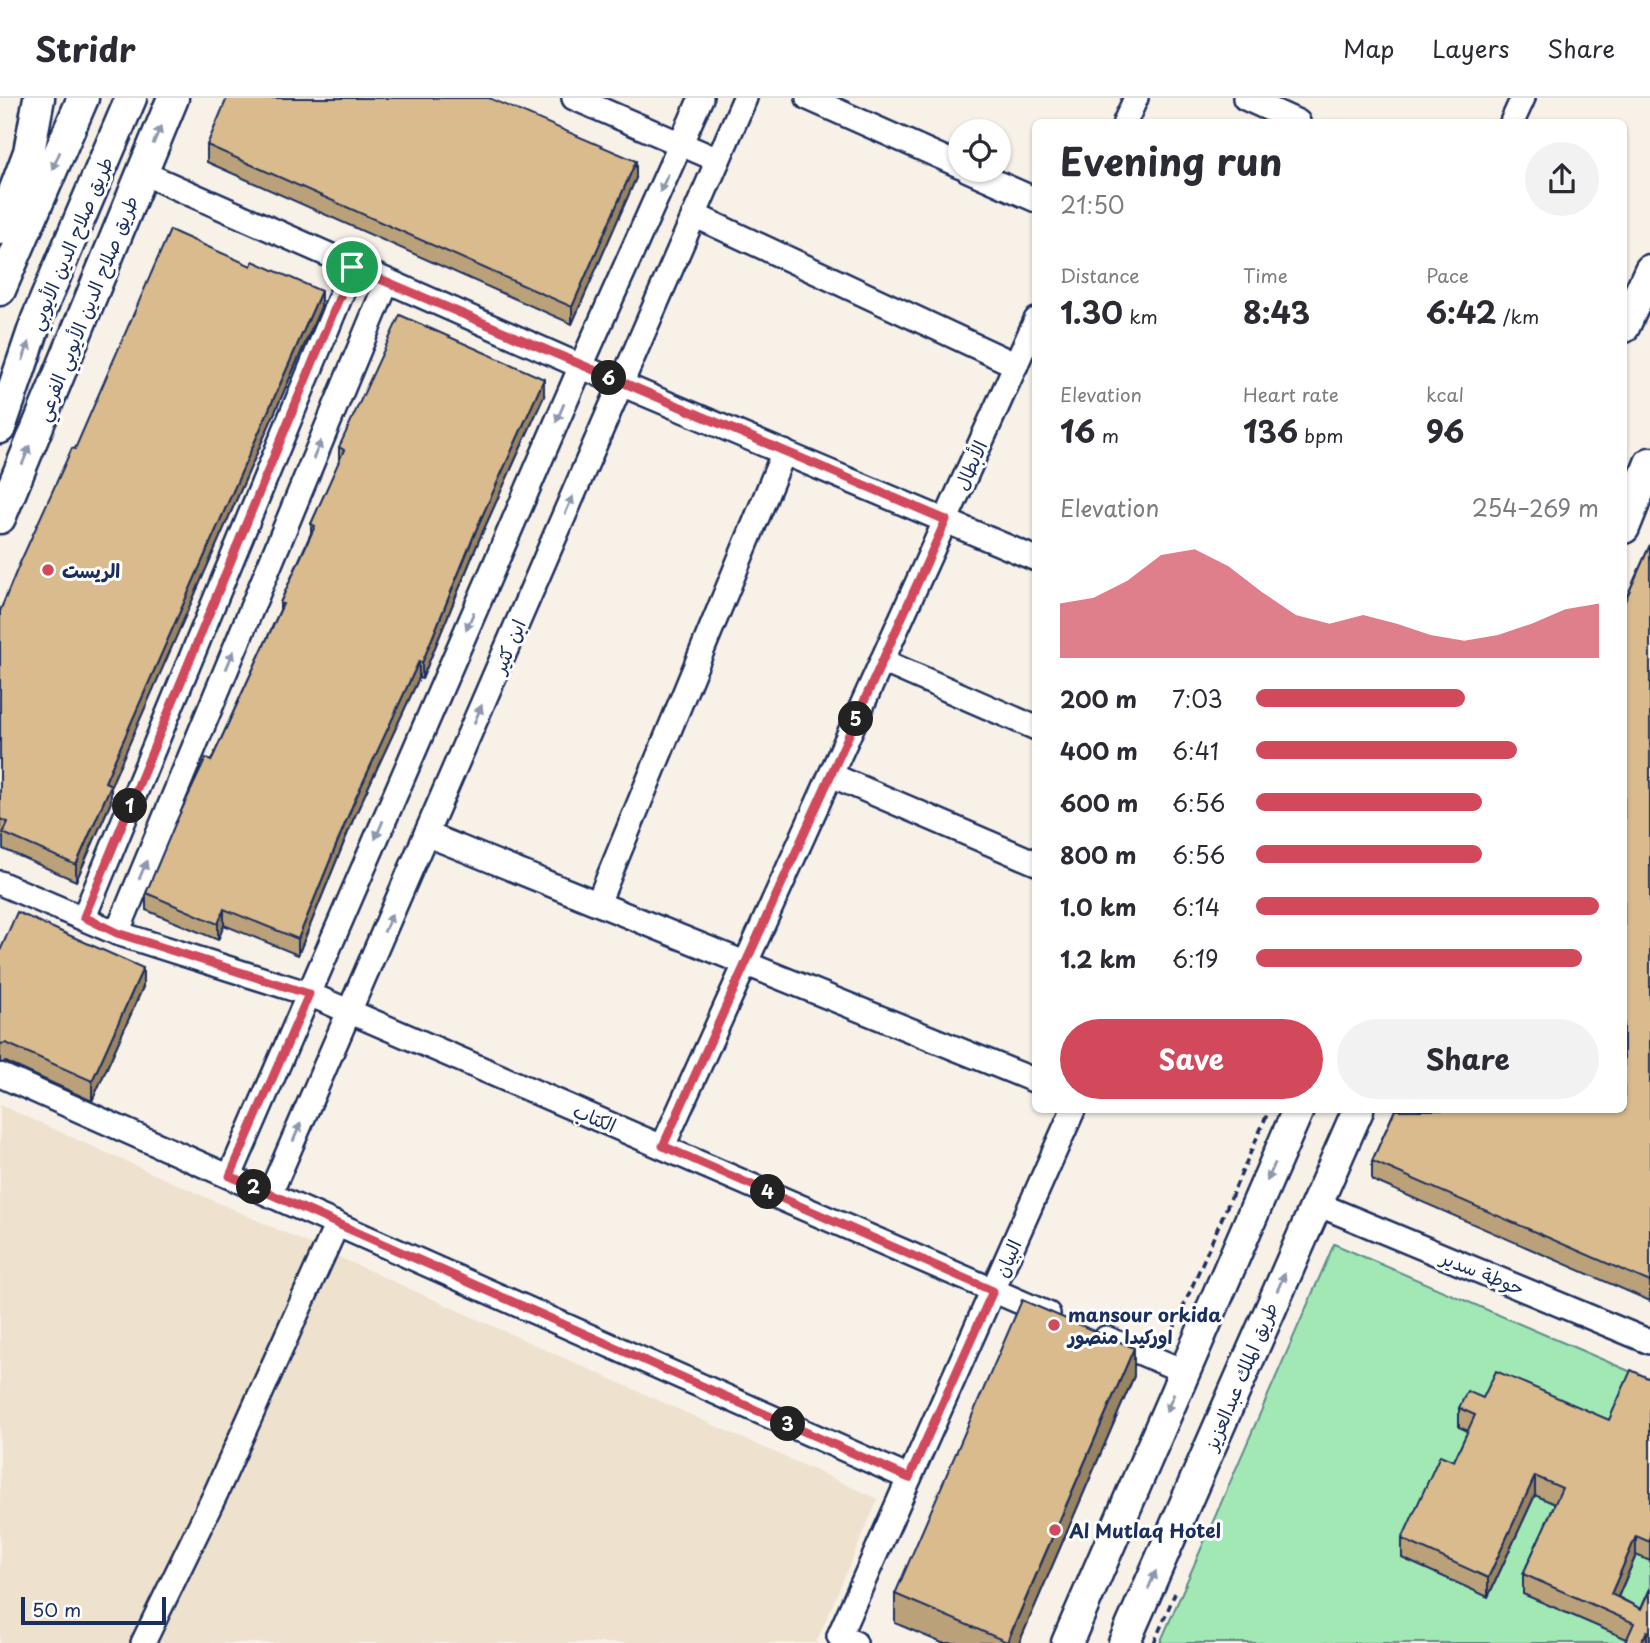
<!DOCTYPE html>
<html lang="en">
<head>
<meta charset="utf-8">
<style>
	:root { --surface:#fff; --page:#f2f2f3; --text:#2b2b33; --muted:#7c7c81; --line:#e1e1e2; --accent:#d1495b }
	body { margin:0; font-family:"Playpen Sans","Playpen Sans Arabic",sans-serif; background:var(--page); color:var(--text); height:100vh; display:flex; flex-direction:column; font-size:26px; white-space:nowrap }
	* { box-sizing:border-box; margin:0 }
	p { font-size:23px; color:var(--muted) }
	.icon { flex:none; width:38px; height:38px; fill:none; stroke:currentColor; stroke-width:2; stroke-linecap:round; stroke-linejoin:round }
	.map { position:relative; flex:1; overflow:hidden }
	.side { position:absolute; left:1032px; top:21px; width:595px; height:994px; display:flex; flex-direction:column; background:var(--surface); border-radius:10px; box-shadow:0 2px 5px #0004 }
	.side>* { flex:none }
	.controls { position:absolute; left:948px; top:21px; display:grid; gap:14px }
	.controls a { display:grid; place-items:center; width:63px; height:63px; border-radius:50%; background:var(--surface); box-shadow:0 2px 5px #0004; font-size:35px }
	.scale { position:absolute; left:21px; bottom:18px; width:145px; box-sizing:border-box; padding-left:7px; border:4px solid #1b2f5e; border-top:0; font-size:19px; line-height:24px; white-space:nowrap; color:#1b2f5e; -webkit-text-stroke:5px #fff; paint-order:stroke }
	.pin { position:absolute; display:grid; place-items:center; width:60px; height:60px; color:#fff; margin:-30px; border:4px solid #fff; border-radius:50%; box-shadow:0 2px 7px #0007 }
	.km { position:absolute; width:35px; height:35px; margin:-18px; border-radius:50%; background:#222; color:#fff; font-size:19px; line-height:35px; text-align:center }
	.round { display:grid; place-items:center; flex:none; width:74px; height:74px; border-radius:37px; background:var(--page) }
	.headline { display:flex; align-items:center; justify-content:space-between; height:119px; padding:0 28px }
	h1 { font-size:38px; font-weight:700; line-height:52px }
	.figures { display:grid; grid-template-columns:repeat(3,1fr); gap:10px; height:119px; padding:7px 28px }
	.figures div { display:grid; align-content:center }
	.figures b { font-size:30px; font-weight:700 }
	.figures small { font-size:19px; font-weight:400 }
	.figures p { font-size:19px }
	.chart { height:196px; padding:14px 28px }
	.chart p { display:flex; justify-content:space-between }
	.chart svg { width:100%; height:126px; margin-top:7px; fill:var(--accent); opacity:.7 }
	.button { display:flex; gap:14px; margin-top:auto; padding:14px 28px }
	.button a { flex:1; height:80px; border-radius:42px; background:var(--accent); color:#fff; font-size:28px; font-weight:700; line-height:80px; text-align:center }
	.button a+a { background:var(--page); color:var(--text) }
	ul { padding:0 28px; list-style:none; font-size:23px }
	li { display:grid; grid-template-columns:112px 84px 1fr; align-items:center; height:52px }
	li i { height:18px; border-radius:9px; background:var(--accent) }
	header { display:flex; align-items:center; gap:42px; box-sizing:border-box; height:98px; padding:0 35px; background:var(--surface); border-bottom:2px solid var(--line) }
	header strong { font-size:33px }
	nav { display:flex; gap:38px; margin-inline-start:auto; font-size:24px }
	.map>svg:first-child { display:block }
	.built { fill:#eee1cd }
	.green { fill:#a2e8b5; stroke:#5e8c8a; stroke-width:2 }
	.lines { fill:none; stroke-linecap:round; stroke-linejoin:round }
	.minor-casing { stroke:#1b2f5e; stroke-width:28 }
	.major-casing { stroke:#1b2f5e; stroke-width:35 }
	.path { stroke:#1b2f5e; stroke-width:3.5; stroke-dasharray:7 5; stroke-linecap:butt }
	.minor { stroke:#fff; stroke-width:23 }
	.major { stroke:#fff; stroke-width:30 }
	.wall { fill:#bba179; stroke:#1b2f5e; stroke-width:2 }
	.shaded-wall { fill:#988363; stroke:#1b2f5e; stroke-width:2 }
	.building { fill:#d9bb8d; stroke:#1b2f5e; stroke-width:2 }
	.oneway { fill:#8d97ae }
	.route-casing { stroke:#fff; stroke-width:14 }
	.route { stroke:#d1495b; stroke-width:9 }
	.poi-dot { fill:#d1495b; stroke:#fff; stroke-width:2.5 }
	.labels { text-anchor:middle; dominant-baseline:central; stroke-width:6; stroke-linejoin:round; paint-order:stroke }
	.street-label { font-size:19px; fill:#1b2f5e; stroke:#fff }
	.poi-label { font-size:19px; font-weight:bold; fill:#1b2f5e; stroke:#fff; text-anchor:start }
</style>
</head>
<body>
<header>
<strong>Stridr</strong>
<nav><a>Map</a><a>Layers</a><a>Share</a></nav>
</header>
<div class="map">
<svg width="1650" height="1545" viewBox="0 0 1650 1545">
	<rect width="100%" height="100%" fill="#f7f1e8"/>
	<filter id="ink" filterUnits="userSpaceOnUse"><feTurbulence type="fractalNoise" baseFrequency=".0143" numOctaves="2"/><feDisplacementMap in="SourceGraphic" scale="14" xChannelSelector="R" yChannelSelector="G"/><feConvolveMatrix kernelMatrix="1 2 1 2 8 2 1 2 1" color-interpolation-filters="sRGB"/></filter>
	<g filter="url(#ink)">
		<polygon class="built" points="0,1007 878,1401 816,1545 0,1545"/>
		<polygon class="green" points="1334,1146 1650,1282 1650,1545 1160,1545"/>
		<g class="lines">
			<g class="minor-casing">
				<g id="minor">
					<polyline points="574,0 718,62"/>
					<polyline points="808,0 961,68"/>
					<polyline points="1245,0 1298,24"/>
					<polyline points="1125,24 1136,0"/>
					<polyline points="1512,24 1523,0"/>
					<polyline points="968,72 1036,102"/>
					<polyline points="141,74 621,286 1036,461"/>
					<polyline points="694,117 1016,267"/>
					<polyline points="882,563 1036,630"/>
					<polyline points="831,677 1036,765"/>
					<polyline points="426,736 1036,983"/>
					<polyline points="0,785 117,835 309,896 1048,1216"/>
					<polyline points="598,805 784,354"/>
					<polyline points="84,819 353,168"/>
					<polyline points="117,835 387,184"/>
					<polyline points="0,977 909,1380"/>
					<polyline points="663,1048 1036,222"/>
					<polyline points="230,1078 581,268 701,0"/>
					<polyline points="270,1096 745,0"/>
					<polyline points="1315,1105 1650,1244"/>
					<polyline points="1106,1240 1183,1273"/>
					<polyline points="143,1545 215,1397 337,1126"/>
					<polyline points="855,1545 839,1538 1073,1012"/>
				</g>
			</g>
			<g class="major-casing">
				<g id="major">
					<polyline points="0,131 29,54 39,0"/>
					<polyline points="0,192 83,0"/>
					<polyline points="1624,229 1650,172"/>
					<polyline points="0,330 37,221 131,0"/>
					<polyline points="0,420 173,0"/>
					<polyline points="1624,430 1650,365"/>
					<polyline points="1067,1545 1298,1012"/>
					<polyline points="1124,1545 1358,1012"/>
				</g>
			</g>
			<g class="path">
				<polyline points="1168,1244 1269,1012"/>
				<polyline points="1154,1545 1175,1495"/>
			</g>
			<use href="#minor" class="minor"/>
			<use href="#major" class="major"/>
		</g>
		<g class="wall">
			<polygon points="207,47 636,80 572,226 207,64"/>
			<polygon points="321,209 111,687 111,704 76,783 3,751 3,739 0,737 0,513 75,351"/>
			<polygon points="544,298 479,442 422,581 419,580 353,722 298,857 224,827 218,842 146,812 146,795 211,663 280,512 280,505 311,435 311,426 339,364 339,349"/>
			<polygon points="1650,447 1650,1203 1372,1082 1372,1063"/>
			<polygon points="0,853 143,889 92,1003 6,964 0,965"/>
			<polygon points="1134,1278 1019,1545 942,1545 895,1525 895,1496"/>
			<polygon points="1650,1281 1650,1463 1636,1457 1618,1499 1641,1511 1650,1491 1650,1545 1625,1545 1627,1541 1523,1496 1523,1476 1555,1406 1535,1397 1488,1499 1402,1460 1402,1441 1454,1363 1468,1333 1459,1329 1459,1310 1483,1300 1609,1322"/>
		</g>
		<g class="shaded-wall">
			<polygon points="636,63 636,80 572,226 572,209"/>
			<polygon points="321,193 321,209 105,701 105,684"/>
			<polygon points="544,281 544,298 479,442 422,581 422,565 479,425"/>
			<polygon points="419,563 419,580 353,722 298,857 298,841 353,706"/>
			<polygon points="111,687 111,704 76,783 76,767"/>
			<polygon points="224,811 224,827 218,842 218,826"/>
			<polygon points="143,870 143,889 92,1003 92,983"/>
			<polygon points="1134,1250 1134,1278 1019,1545 1007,1545"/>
			<polygon points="1535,1378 1535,1397 1488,1499 1488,1480"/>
			<polygon points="1636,1438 1636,1457 1611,1515 1611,1496"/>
			<polygon points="1647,1533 1647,1545 1641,1545"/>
		</g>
		<g class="building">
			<polygon points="227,0 489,0 636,63 572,209 207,47"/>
			<polygon points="170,132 251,168 253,163 321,193 105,684 111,687 76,767 3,735 8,724 0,721 0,513 19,467 72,350 75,351"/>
			<polygon points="400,217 544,281 479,425 422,565 419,563 353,706 298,841 224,811 218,826 146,795 175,726 206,660 211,663 283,506 280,505 315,428 311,426 344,352 339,349"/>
			<polygon points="1650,447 1650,1184 1372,1063 1395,1012 1624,1012 1624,505"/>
			<polygon points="17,814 143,870 92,983 6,945 0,946 0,853"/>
			<polygon points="1022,1202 1134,1250 1007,1544 895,1496"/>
			<polygon points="1631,1272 1650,1281 1650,1444 1636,1438 1611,1496 1641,1511 1650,1491 1650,1534 1647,1533 1641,1545 1625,1545 1634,1525 1523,1476 1562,1390 1535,1378 1488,1480 1402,1441 1440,1357 1454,1363 1475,1317 1459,1310 1467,1293 1483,1300 1496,1273 1609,1322"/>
		</g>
		<defs><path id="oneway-solid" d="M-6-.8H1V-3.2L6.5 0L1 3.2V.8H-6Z" transform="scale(1.75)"/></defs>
		<g class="oneway">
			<use href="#oneway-solid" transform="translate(157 37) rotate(-67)"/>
			<use href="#oneway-solid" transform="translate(56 63) rotate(113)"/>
			<use href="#oneway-solid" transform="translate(664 85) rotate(115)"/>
			<use href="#oneway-solid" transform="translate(26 253) rotate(-71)"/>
			<use href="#oneway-solid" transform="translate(560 315) rotate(113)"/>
			<use href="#oneway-solid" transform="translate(317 352) rotate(-67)"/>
			<use href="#oneway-solid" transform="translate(26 357) rotate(-68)"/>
			<use href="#oneway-solid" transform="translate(569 407) rotate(-67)"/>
			<use href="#oneway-solid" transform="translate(470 523) rotate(113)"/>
			<use href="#oneway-solid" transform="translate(230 562) rotate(-67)"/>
			<use href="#oneway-solid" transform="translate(478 616) rotate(-67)"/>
			<use href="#oneway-solid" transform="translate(379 732) rotate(113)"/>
			<use href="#oneway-solid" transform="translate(143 772) rotate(-67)"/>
			<use href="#oneway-solid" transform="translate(388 825) rotate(-67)"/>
			<use href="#oneway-solid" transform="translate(297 1034) rotate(-67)"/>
			<use href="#oneway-solid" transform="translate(1271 1074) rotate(114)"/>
			<use href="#oneway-solid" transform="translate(1281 1184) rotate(-67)"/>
			<use href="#oneway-solid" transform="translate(1170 1305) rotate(113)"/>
			<use href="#oneway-solid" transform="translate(1152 1482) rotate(-67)"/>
		</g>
	</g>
	<g class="lines" filter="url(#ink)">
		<g class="route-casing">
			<polygon id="route" points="352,169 946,422 663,1048 993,1193 909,1380 230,1078 309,896 117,835 84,819"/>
		</g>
		<use href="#route" class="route"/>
	</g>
	<g class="poi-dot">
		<circle cx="48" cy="472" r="7"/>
		<circle cx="1054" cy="1227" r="7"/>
		<circle cx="1055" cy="1432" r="7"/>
	</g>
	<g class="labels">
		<g class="street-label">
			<text transform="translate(70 145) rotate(-67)">طريق صلاح الدين الأيوبي</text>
			<text transform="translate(86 210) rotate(-68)">طريق صلاح الدين الأيوبي الفرعي</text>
			<text transform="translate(970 367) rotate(-66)">الأبطال</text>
			<text transform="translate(508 548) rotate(-67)">ابن كثير</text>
			<text transform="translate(595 1019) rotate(23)">الكتاب</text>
			<text transform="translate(1007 1160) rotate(-66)">البيان</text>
			<text transform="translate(1483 1174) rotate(22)">حوطة سدير</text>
			<text transform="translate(1240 1278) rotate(-67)">طريق الملك عبدالعزيز</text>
		</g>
		<g class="poi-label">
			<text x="62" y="472">الريست</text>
			<text x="1068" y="1216">mansour orkida<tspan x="1068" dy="22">اوركيدا منصور</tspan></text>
			<text x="1069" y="1432">Al Mutlaq Hotel</text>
		</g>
	</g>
</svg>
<div class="controls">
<a><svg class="icon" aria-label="locate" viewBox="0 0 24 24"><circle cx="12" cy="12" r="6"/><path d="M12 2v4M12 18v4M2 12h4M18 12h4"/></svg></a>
</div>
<div class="scale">50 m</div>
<div class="pin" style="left:352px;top:169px;background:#1e9e55"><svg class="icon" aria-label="arrive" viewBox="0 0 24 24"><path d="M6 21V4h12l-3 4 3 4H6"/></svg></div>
<b class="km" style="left:130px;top:708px">1</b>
<b class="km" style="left:254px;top:1089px">2</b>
<b class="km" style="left:788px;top:1326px">3</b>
<b class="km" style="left:768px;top:1094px">4</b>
<b class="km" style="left:856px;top:621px">5</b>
<b class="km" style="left:609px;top:280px">6</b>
<section class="side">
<div class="headline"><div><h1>Evening run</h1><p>21:50</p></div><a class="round"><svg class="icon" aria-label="share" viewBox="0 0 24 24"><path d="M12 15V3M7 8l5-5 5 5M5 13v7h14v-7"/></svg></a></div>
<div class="figures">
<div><p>Distance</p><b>1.30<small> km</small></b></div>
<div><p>Time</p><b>8:43</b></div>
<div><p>Pace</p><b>6:42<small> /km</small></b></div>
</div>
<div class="figures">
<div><p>Elevation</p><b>16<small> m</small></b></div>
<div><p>Heart rate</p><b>136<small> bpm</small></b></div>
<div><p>kcal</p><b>96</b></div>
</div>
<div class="chart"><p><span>Elevation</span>254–269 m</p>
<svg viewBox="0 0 160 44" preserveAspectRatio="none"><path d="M0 44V25L10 23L20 17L30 8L40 6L50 12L60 21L70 29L80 32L90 29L100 32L110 36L120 38L130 36L140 32L150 27L160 25V44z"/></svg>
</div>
<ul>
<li><b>200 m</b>7:03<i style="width:61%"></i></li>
<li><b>400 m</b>6:41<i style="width:76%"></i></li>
<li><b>600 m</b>6:56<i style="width:66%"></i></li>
<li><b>800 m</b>6:56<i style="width:66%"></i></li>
<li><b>1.0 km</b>6:14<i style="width:100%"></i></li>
<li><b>1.2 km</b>6:19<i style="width:95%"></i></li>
</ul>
<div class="button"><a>Save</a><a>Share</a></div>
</section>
</div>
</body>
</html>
